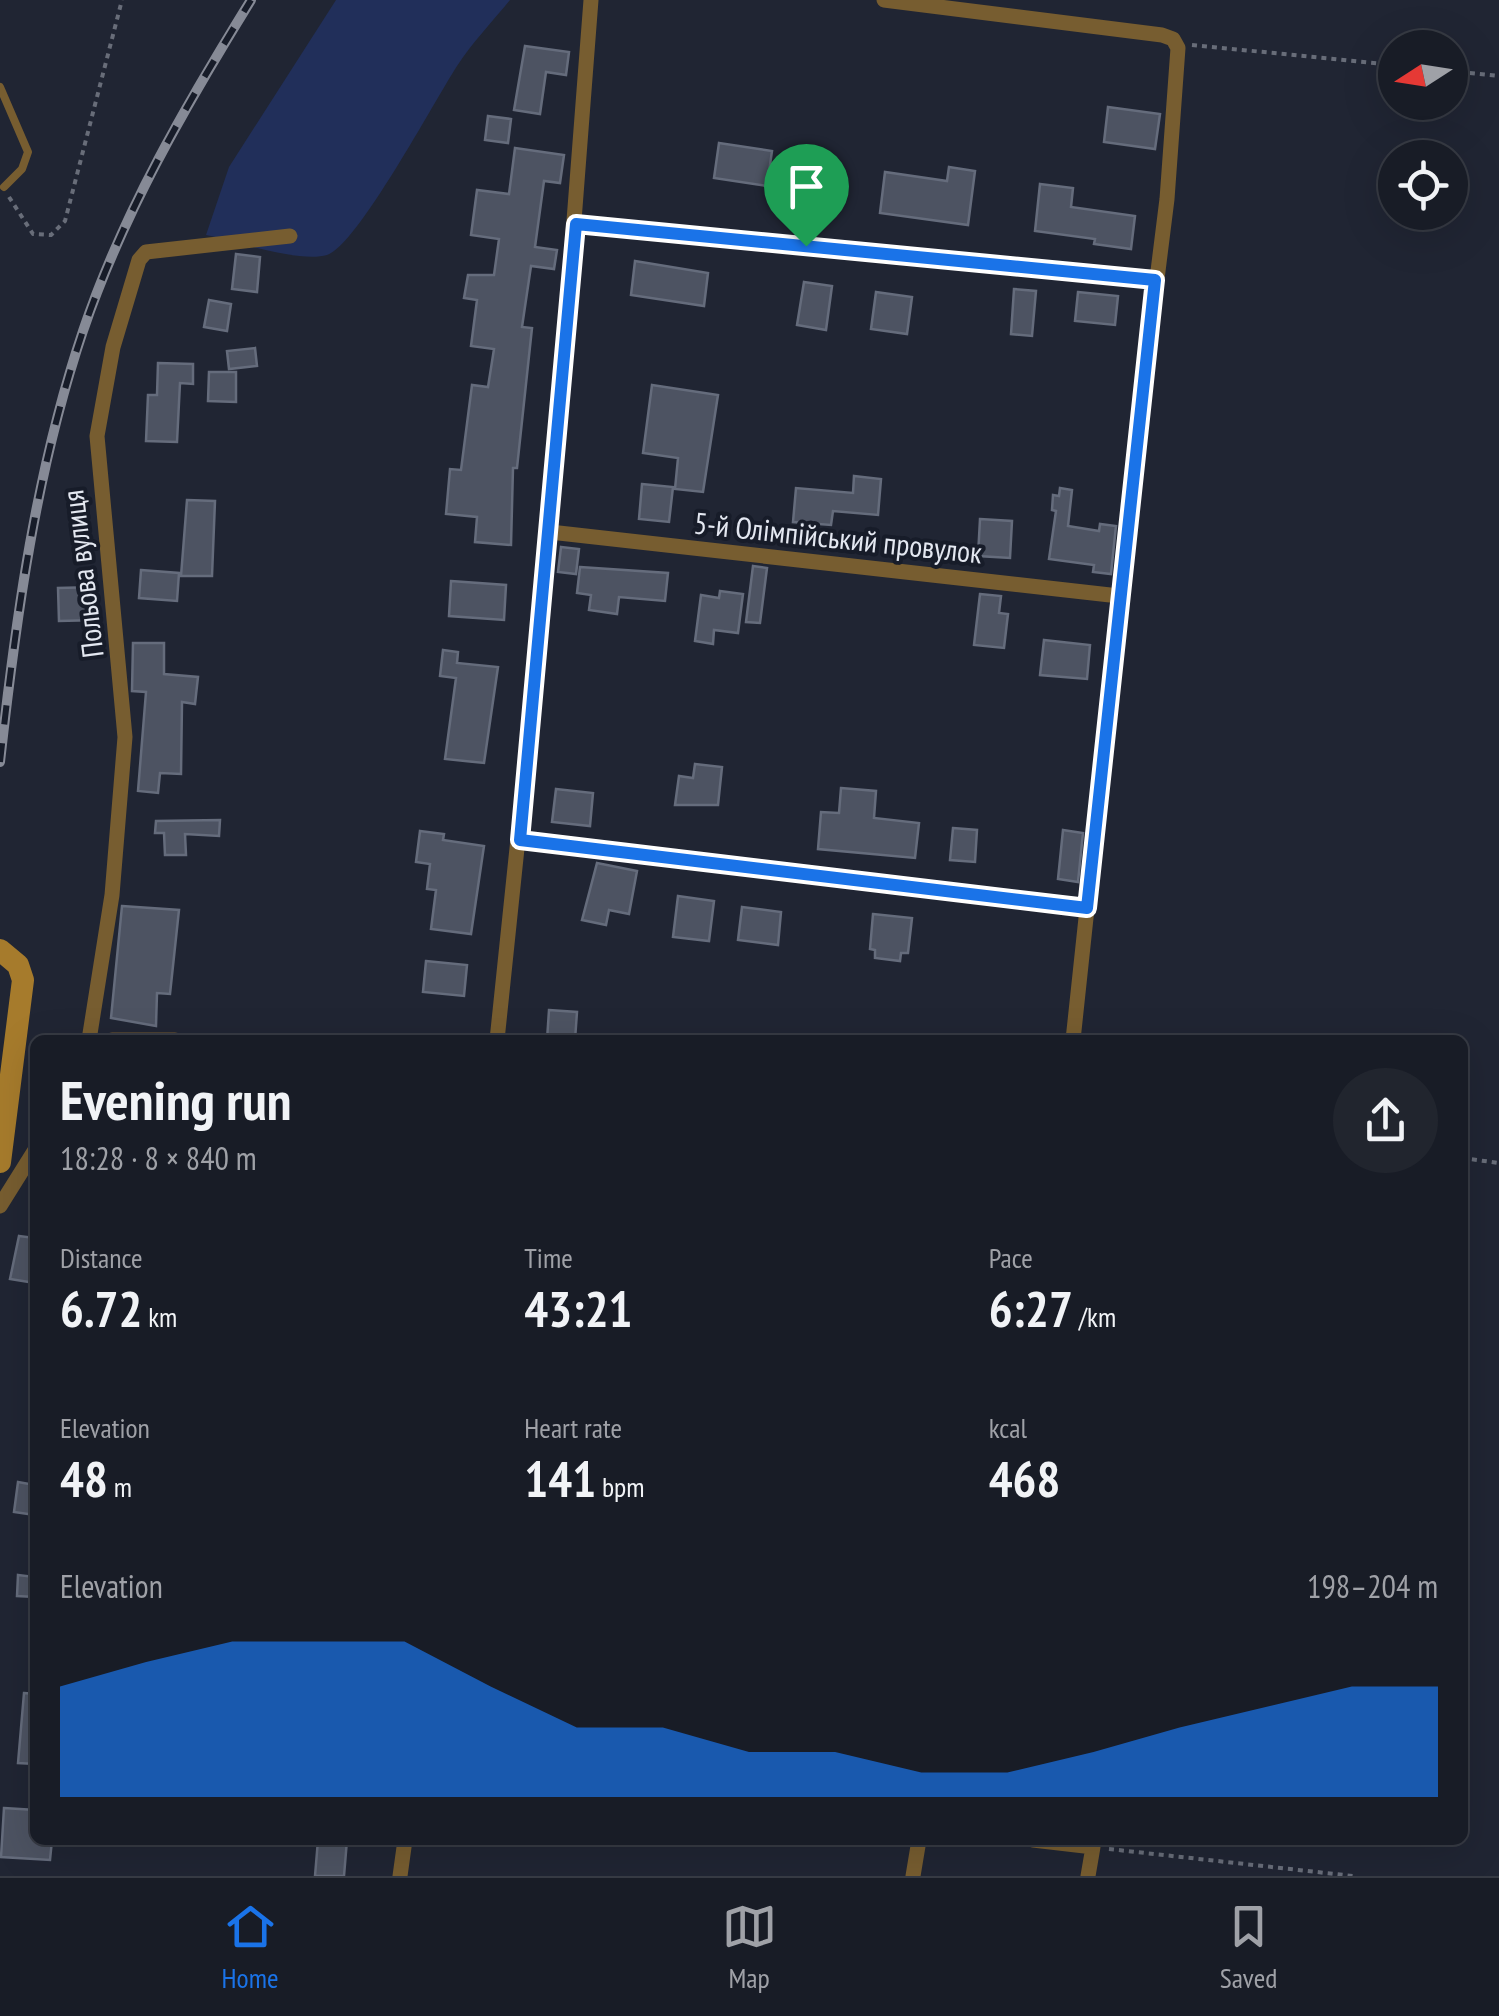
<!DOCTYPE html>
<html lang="en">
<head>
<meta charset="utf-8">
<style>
	:root { --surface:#181c26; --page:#21252e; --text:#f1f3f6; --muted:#9fa1a7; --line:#363a43; --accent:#1a73e8 }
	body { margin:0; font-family:"PT Sans Narrow",sans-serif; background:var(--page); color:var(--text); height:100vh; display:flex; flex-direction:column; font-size:38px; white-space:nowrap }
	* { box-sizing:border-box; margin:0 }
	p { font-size:32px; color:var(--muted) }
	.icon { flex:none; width:55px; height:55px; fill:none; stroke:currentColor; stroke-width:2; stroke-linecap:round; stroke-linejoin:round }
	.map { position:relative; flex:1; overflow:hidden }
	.details { position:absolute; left:30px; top:1035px; width:1438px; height:810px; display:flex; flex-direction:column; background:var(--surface); border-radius:15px; box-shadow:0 10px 40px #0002,0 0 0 2px var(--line) }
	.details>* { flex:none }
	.needle { width:65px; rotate:258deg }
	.buttons { position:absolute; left:1378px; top:30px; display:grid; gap:20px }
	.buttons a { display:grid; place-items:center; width:90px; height:90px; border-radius:50%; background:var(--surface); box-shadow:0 10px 40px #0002,0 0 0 2px var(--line); font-size:50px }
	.pin { position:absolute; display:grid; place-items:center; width:85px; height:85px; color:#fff; margin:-102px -42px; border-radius:50% 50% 50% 0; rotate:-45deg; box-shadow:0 0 10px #0007 }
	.pin .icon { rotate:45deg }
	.round { display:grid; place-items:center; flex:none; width:105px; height:105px; border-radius:52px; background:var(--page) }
	.headline { display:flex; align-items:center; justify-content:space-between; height:170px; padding:0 30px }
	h1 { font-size:55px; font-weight:700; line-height:75px }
	.metrics { display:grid; grid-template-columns:repeat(3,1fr); gap:15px; height:170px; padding:10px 30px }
	.metrics div { display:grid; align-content:center }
	.metrics b { font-size:50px; font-weight:700 }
	.metrics small { font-size:28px; font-weight:400 }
	.metrics p { font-size:28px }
	.chart { height:280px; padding:20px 30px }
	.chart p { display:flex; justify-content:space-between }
	.chart svg { width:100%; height:180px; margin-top:10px; fill:var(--accent); opacity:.7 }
	.menu { display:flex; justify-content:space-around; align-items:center; height:140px; border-top:2px solid var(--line); background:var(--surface); font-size:28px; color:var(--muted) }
	.menu a { display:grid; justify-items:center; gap:5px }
	.menu .on { color:var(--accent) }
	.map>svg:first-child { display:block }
	.green { fill:#212f5a }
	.building { fill:#4d5362; stroke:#656c7c; stroke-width:2.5 }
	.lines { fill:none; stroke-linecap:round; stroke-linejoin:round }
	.path { stroke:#686d79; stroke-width:4; stroke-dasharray:5 5; stroke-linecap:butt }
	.lane { stroke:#775d30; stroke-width:8 }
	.street { stroke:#775d30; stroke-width:15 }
	.secondary { stroke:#a67b2c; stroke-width:22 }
	.rail-casing { stroke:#868a96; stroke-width:10 }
	.rail { stroke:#171c29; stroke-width:6; stroke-dasharray:19; stroke-linecap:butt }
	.route-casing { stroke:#fff; stroke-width:20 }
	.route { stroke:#1a73e8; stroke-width:12 }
	.labels { text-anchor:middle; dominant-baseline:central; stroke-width:8; stroke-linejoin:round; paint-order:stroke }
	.street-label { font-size:30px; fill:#e4e8f1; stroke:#171c29 }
</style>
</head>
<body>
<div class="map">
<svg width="1499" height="1876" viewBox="0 0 1499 1876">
	<rect width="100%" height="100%" fill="#202533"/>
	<path class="green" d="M336,0H510C492,22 472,43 457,66C435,100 357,246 327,255C299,263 235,241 206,235L229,167Z"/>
	<g class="building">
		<polygon points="525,46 569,52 566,75 546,72 540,114 514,110"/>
		<polygon points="1108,107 1160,114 1155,149 1104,142"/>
		<polygon points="488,116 511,119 508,143 485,140"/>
		<polygon points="719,143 772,151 767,186 714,178"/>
		<polygon points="515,148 564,155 560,183 544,181 535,247 557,250 554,269 531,266 522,327 532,328 517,468 513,468 511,545 475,542 477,517 446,514 450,469 461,470 472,385 488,387 494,349 471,346 477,300 464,298 468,275 494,275 499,239 471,235 477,190 509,194"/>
		<polygon points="949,167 975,171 968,225 880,213 885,172 947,181"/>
		<polygon points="817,170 840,173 833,217 811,214"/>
		<polygon points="1040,184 1073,188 1071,207 1135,216 1131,249 1094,244 1095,239 1035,231"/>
		<polygon points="236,254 260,257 257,292 232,289"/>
		<polygon points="635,261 708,273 704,306 631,295"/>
		<polygon points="804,282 832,286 826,330 797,325"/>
		<polygon points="1014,289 1036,291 1032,336 1011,334"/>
		<polygon points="876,292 912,297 907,334 871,329"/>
		<polygon points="1078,292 1118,296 1115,325 1075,321"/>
		<polygon points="209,300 231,304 227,331 204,327"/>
		<polygon points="255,348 257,366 229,369 227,351"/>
		<polygon points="158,363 193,364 193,384 180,383 177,442 146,441 148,395 157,395"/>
		<polygon points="209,372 236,372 236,402 208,401"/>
		<polygon points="652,385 718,395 703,492 675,489 678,458 643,453"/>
		<polygon points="854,476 881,479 878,515 833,511 831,525 793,522 796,488 853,493"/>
		<polygon points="642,484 673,487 669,522 639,519"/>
		<polygon points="1060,488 1072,490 1068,526 1099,531 1100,524 1116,526 1111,574 1093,572 1094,565 1049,559 1056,511 1052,510 1053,495 1059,496"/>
		<polygon points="187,500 215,501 212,576 181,576"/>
		<polygon points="980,519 1012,521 1010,558 978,556"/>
		<polygon points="561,547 579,549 576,574 558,572"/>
		<polygon points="753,566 767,568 760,623 746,622"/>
		<polygon points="580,567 668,573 665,601 619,597 617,614 589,610 591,595 577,593"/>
		<polygon points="141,570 179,573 177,601 139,598"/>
		<polygon points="451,581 506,585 504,620 449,616"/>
		<polygon points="97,587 98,620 59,621 58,588"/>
		<polygon points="720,591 743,594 738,633 714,630 713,644 695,641 701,595 719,598"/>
		<polygon points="980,594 1001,596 999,613 1008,614 1004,648 974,645"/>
		<polygon points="1044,640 1090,645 1087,679 1040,675"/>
		<polygon points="133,643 164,643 164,674 198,677 195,704 182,702 181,774 160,773 158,793 138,791 146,692 132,691"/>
		<polygon points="443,650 458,652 457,663 498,667 484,763 445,759 456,678 440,676"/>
		<polygon points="695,764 722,767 718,805 675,805 679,776 693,778"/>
		<polygon points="841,788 876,791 874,818 919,823 915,858 818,849 821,812 839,813"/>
		<polygon points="556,789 593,793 590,826 552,822"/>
		<polygon points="220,820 219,836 185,834 186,855 165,855 164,833 155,833 156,821"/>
		<polygon points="953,828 977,830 975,862 950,860"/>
		<polygon points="1063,830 1083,833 1078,882 1058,879"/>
		<polygon points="420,831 444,834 443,840 484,846 471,934 431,929 436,890 427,889 430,864 416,862"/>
		<polygon points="597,863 637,871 629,914 609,910 606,925 582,920"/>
		<polygon points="678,896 714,901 709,941 673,937"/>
		<polygon points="122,906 179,910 170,994 157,993 156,1026 111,1018"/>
		<polygon points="742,907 781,912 778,945 738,940"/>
		<polygon points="873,914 912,918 908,953 901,953 900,961 875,958 875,950 870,949"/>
		<polygon points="426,961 467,965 464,996 423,992"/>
		<polygon points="549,1010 577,1012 575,1040 547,1040"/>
		<polygon points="19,1236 35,1238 35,1283 10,1279"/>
		<polygon points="18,1482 35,1485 35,1515 14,1512"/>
		<polygon points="18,1575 35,1577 35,1597 17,1596"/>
		<polygon points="24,1693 35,1694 35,1764 18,1763"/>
		<polygon points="4,1808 35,1810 35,1840 52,1840 50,1860 1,1857"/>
		<polygon points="318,1840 347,1840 344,1876 315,1876"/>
	</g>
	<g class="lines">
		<g class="path">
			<polyline points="1192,45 1395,65"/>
			<polyline points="1450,71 1499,76"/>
			<polyline points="9,197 33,234 51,235 65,221 122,0"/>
			<polyline points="1462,1158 1499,1163"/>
			<polyline points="1109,1849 1353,1876"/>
		</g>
		<polyline class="lane" points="0,87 28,152 22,169 4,187"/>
		<g class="street">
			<polyline points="884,0 1162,35 1173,39 1178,48 1167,199 1137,439 1073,1040"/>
			<polyline points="576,225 1155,280"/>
			<polyline points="550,532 1119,596"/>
			<polyline points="520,840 1087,908"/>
			<polyline points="89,1040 112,895 125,737 97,436 113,347 139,260 146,252 290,236"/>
			<polyline points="112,1040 175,1040"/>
			<polyline points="497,1040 550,532 591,0"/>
			<polyline points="0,1206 35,1150"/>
			<polyline points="1033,1840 1093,1847 1088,1876"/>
			<polyline points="400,1876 405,1840"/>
			<polyline points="913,1876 919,1840"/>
		</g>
		<polyline class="secondary" points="0,950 18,965 23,980 0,1162"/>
		<g class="rail-casing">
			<path id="rail" d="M0,762C16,617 36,470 83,331C123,213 186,105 251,0"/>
		</g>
		<use href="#rail" class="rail"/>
	</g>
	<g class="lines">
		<g class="route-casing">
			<polygon id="route" points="576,224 1155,280 1087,908 520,840"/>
		</g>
		<use href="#route" class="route"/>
	</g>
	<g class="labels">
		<g class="street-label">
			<text transform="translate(838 537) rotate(6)">5-й Олімпійський провулок</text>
			<text transform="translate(82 574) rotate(-97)">Польова вулиця</text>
		</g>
	</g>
</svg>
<div class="buttons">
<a><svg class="needle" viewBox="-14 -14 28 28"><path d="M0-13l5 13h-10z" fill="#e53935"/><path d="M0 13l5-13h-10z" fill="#9fa1a7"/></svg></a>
<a><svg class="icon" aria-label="locate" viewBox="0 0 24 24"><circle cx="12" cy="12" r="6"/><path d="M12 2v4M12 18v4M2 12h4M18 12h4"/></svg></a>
</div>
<div class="pin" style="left:806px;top:246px;background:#1e9e55"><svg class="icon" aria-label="arrive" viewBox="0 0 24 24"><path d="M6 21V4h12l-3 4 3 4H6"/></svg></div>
<section class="details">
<div class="headline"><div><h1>Evening run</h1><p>18:28 · 8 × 840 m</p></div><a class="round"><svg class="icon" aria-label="share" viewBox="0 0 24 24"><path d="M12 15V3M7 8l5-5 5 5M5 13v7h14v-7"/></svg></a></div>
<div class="metrics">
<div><p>Distance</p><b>6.72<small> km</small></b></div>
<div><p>Time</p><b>43:21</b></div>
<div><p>Pace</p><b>6:27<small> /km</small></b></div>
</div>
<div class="metrics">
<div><p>Elevation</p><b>48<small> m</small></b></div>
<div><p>Heart rate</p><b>141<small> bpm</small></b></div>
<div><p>kcal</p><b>468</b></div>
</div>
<div class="chart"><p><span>Elevation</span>198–204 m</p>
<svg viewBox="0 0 160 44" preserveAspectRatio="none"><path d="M0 44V17L10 11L20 6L30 6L40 6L50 17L60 27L70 27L80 33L90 33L100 38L110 38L120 33L130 27L140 22L150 17L160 17V44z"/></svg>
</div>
</section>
</div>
<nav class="menu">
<a class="on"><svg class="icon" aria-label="home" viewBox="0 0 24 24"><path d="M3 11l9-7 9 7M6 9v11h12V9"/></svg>Home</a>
<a><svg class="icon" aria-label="map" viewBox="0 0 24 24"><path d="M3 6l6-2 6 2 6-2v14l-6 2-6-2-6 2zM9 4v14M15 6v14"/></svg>Map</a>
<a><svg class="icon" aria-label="saved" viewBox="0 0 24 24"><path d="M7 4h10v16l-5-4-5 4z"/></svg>Saved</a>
</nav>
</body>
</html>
